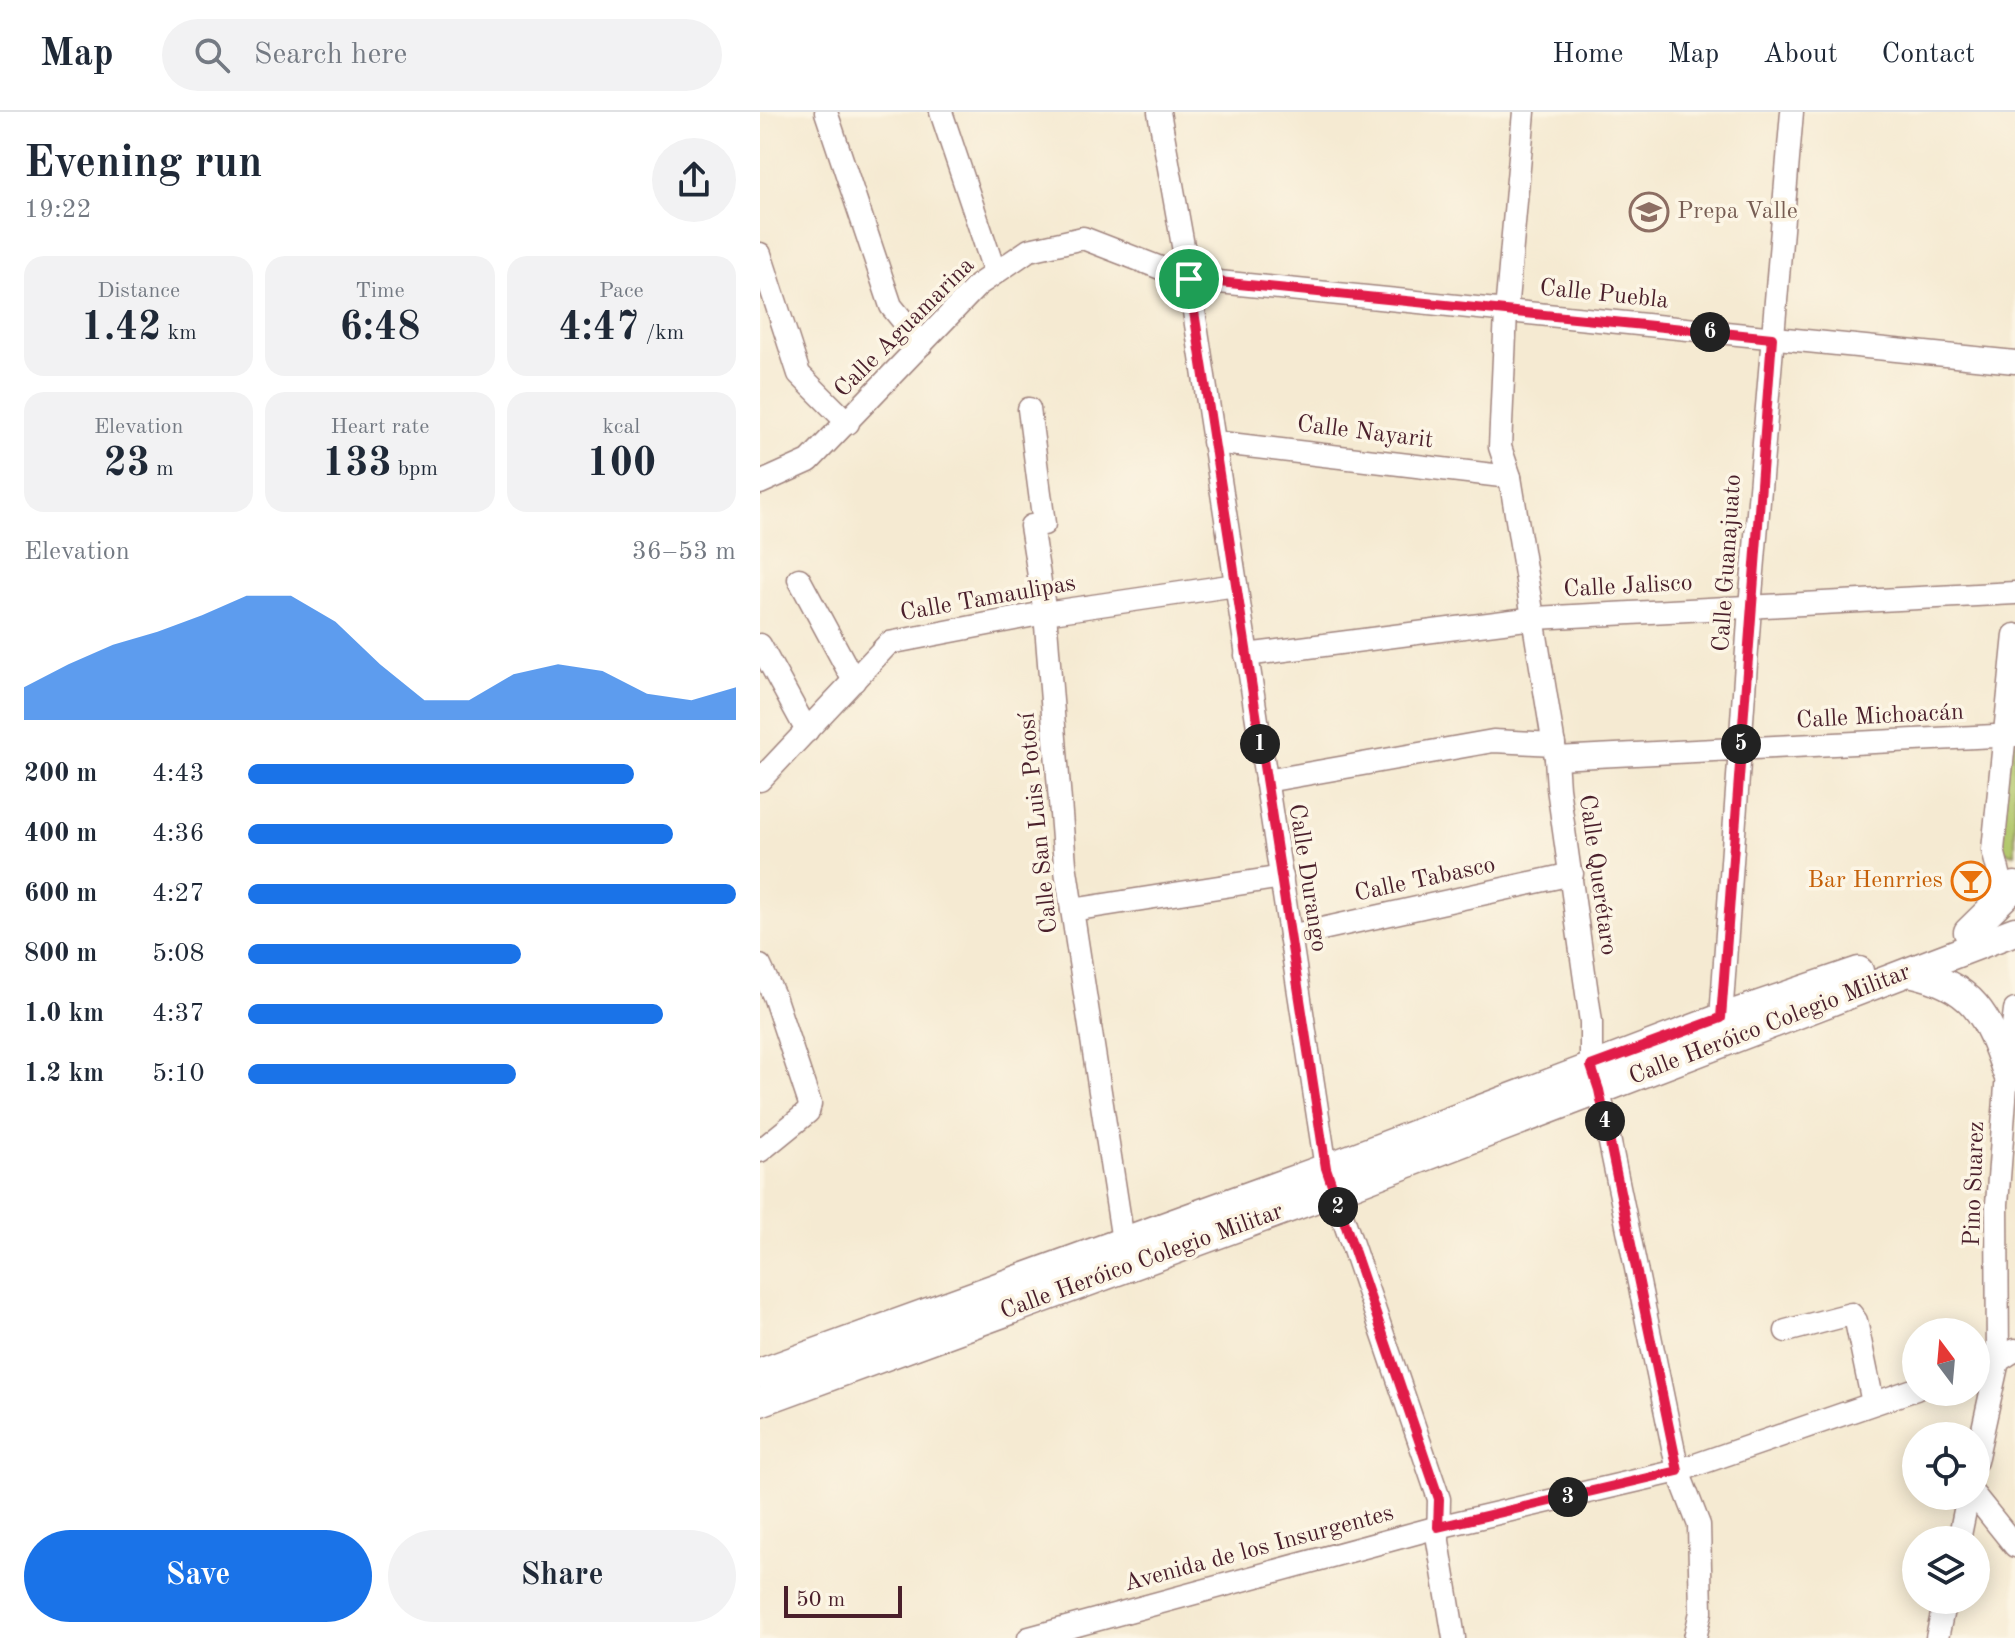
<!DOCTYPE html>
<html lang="en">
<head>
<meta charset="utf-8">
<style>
	:root { --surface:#fff; --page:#f2f2f3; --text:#1f2937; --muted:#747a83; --line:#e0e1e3; --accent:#1a73e8 }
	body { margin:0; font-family:"Old Standard TT",serif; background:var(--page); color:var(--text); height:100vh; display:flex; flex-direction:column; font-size:30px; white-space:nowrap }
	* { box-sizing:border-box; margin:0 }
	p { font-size:26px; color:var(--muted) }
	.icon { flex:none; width:44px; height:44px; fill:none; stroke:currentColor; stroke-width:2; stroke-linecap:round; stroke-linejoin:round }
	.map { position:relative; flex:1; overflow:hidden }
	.panel { display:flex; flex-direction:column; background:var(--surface); width:760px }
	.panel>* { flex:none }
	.needle { width:52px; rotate:344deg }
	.fabs { position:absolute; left:1142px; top:1206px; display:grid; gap:16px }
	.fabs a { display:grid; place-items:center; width:88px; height:88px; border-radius:50%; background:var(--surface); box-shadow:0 4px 20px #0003; font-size:40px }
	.scale { position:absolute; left:24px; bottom:20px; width:118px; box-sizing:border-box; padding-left:8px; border:4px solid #4a1f2b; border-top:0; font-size:22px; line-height:28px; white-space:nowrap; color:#4a1f2b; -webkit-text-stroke:6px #fcf5e5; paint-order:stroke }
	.pin { position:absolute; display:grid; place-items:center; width:68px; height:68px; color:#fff; margin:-34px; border:4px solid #fff; border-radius:50%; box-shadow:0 2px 8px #0007 }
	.km { position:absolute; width:40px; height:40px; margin:-20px; border-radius:50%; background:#222; color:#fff; font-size:22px; line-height:40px; text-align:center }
	.round { display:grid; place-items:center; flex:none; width:84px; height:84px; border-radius:42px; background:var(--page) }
	.summary { display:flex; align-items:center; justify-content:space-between; height:136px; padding:0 24px }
	h1 { font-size:44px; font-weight:600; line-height:60px }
	.stats { display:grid; grid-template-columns:repeat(3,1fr); gap:12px; height:136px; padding:8px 24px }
	.stats div { display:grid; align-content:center; border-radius:20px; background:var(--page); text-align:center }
	.stats b { font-size:40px; font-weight:600 }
	.stats small { font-size:22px; font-weight:400 }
	.stats p { font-size:22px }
	.chart { height:224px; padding:16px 24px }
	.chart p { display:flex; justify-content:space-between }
	.chart svg { width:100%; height:144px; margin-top:8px; fill:var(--accent); opacity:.7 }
	.button { display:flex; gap:16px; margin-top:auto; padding:16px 24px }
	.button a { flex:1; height:92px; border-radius:48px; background:var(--accent); color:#fff; font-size:32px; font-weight:600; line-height:92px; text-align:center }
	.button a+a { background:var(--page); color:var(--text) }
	ul { padding:0 24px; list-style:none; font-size:26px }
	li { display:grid; grid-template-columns:128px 96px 1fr; align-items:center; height:60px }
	li i { height:20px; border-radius:10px; background:var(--accent) }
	header { display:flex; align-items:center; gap:48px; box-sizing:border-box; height:112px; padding:0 40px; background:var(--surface); border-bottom:2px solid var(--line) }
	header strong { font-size:38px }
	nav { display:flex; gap:44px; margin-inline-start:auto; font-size:28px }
	.search { width:560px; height:72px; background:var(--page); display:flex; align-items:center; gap:20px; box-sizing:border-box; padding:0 28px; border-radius:44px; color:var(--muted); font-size:30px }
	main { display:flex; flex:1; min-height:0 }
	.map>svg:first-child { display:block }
	.green { fill:#b2c86d; stroke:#7e744c; stroke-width:2 }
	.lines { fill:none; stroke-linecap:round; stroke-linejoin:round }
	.minor-casing { stroke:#a0847e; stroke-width:25 }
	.major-casing { stroke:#a0847e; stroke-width:31 }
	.minor { stroke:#fff; stroke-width:22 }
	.major { stroke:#fff; stroke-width:28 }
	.route-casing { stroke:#fff; stroke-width:16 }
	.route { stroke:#e11d48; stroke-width:10 }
	.labels { text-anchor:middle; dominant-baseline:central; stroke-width:7; stroke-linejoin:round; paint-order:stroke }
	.education-label { font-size:24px; fill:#785e54; stroke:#fcf5e5; text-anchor:start }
	.street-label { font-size:24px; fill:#4a1f2b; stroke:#fcf5e5 }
	.food-label { font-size:24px; fill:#c56008; stroke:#fcf5e5; text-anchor:end }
</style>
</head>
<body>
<header>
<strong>Map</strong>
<div class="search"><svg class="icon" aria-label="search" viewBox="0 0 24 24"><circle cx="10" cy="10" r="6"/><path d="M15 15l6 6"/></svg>Search here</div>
<nav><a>Home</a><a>Map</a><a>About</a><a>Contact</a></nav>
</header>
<main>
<section class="panel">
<div class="summary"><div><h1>Evening run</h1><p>19:22</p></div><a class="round"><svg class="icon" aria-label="share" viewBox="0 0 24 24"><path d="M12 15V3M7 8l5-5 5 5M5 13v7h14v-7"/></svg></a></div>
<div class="stats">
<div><p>Distance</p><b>1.42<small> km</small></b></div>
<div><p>Time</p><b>6:48</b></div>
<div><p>Pace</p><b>4:47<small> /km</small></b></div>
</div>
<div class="stats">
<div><p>Elevation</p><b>23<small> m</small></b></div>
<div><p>Heart rate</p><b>133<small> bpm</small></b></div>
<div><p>kcal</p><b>100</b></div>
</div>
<div class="chart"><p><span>Elevation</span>36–53 m</p>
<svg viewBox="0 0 160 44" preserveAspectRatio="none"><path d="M0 44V34L10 27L20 21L30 17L40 12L50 6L60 6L70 14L80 27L90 38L100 38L110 30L120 27L130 29L140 36L150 38L160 34V44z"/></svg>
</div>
<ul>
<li><b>200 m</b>4:43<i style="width:79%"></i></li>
<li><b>400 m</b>4:36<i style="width:87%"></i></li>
<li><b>600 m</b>4:27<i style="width:100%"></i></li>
<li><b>800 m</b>5:08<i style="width:56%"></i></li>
<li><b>1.0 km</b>4:37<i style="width:85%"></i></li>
<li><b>1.2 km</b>5:10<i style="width:55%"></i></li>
</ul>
<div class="button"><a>Save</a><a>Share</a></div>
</section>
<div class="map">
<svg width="1255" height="1526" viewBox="0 0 1255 1526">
	<rect width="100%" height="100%" fill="#fcf5e5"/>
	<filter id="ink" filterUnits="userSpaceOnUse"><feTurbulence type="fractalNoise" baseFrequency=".0125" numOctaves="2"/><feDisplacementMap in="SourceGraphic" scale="16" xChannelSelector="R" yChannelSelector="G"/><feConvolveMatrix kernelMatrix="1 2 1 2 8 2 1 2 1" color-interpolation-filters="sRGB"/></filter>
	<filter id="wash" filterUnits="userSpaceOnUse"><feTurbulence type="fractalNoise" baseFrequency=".006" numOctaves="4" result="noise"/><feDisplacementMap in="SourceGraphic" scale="32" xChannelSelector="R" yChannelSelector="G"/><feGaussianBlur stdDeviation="1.8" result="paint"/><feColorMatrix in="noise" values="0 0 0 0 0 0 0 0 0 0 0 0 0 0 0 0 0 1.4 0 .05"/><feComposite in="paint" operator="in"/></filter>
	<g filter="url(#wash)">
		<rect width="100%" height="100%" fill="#f5ead2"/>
		<polygon class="green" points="1255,523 1255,742 1233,738"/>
	</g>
	<g filter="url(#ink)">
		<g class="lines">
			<g class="minor-casing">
				<g id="minor">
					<polyline points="66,0 131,194 162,232"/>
					<polyline points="181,0 235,161"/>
					<polyline points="399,0 429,167 566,1056 679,1387 678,1429 694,1526"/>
					<polyline points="764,0 746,200 740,335 750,365 796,646 798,676 831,910 831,954 839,978 918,1359 939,1413 941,1500 935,1526"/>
					<polyline points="0,142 39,262 88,311"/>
					<polyline points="269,297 284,412 271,414 285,501 305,752 363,1129"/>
					<polyline points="453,330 750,365"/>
					<polyline points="0,371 49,349 218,173 269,138 323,126 429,167 1255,250"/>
					<polyline points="39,467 94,569"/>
					<polyline points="0,533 47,619"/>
					<polyline points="486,543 775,506 1255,481"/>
					<polyline points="796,646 1255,623"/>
					<polyline points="0,668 129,531 285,501 476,473"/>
					<polyline points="506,669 733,629 794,632"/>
					<polyline points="1245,785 1233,738 1255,523"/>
					<polyline points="312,798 522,765"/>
					<polyline points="530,824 812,762"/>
					<polyline points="0,854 14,884 50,992 48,1000 0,1039"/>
					<polyline points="961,906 990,495 1032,0"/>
					<polyline points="1026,1219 1091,1202 1096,1209 1113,1291"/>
					<polyline points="1216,1256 1238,1249 1255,1238"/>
					<polyline points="1216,1349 1238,1249 1237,1092 1247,961 1255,898"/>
					<polyline points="1215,1384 1255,1434"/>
					<polyline points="1199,1428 1208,1384"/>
					<polyline points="269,1526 678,1415 918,1359 1156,1277"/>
					<polyline points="1177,1526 1185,1488"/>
				</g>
			</g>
			<g class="major-casing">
				<g id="major">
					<polyline points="1208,820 1255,774"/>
					<path d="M1149,860C1213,873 1228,903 1247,961"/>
					<polyline points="0,1261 566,1056 961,906 1099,859"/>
					<polyline points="0,1290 573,1080 1255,819"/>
				</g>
			</g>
			<use href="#minor" class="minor"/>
			<use href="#major" class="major"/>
		</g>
	</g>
	<g class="lines" filter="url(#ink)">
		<g class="route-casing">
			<polygon id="route" points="429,167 1012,226 961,906 831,954 839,978 918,1359 678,1415 679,1387 566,1056"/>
		</g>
		<use href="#route" class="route"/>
	</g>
	<defs>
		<g id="university-ring" transform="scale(2)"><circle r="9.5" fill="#fcf5e5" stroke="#8d6e63" stroke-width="1.5"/><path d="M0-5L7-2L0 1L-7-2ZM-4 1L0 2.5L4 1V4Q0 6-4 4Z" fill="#8d6e63"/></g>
		<g id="bar-ring" transform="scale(2)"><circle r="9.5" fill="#fcf5e5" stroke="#e8710a" stroke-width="1.5"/><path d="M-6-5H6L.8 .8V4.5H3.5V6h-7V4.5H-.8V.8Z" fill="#e8710a"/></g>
	</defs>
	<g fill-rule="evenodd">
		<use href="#university-ring" x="889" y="100"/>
		<use href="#bar-ring" x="1211" y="769"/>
	</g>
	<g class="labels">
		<g class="education-label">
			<text x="917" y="100">Prepa Valle</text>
		</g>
		<g class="street-label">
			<text transform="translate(844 183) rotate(6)">Calle Puebla</text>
			<text transform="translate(145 216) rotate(-45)">Calle Aguamarina</text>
			<text transform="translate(605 321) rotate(7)">Calle Nayarit</text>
			<text transform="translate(968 451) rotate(-86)">Calle Guanajuato</text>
			<text transform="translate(868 475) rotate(-3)">Calle Jalisco</text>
			<text transform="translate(228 487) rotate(-10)">Calle Tamaulipas</text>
			<text transform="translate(1120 605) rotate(-3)">Calle Michoacán</text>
			<text transform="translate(279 711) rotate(-96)">Calle San Luis Potosí</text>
			<text transform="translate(837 763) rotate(82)">Calle Querétaro</text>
			<text transform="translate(547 766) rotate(81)">Calle Durango</text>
			<text transform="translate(665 768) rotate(-12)">Calle Tabasco</text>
			<text transform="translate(1010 913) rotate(-21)">Calle Heróico Colegio Militar</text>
			<text transform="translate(1215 1072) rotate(-88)">Pino Suarez</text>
			<text transform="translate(382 1150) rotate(-20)">Calle Heróico Colegio Militar</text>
			<text transform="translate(499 1437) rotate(-15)">Avenida de los Insurgentes</text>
		</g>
		<g class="food-label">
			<text x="1183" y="769">Bar Henrries</text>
		</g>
	</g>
</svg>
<div class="fabs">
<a><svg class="needle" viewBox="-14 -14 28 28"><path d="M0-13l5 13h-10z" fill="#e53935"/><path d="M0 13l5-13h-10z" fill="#747a83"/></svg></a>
<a><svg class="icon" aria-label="locate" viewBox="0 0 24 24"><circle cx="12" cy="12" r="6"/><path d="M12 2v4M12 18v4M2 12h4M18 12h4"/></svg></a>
<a><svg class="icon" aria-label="layers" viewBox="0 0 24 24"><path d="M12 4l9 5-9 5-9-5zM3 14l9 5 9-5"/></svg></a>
</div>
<div class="scale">50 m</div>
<div class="pin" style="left:429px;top:167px;background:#1e9e55"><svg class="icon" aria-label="arrive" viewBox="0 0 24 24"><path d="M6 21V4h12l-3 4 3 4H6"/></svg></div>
<b class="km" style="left:500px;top:632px">1</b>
<b class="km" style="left:578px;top:1095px">2</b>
<b class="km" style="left:808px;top:1385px">3</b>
<b class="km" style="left:845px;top:1009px">4</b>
<b class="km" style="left:981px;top:632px">5</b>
<b class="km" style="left:950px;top:220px">6</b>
</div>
</main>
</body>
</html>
